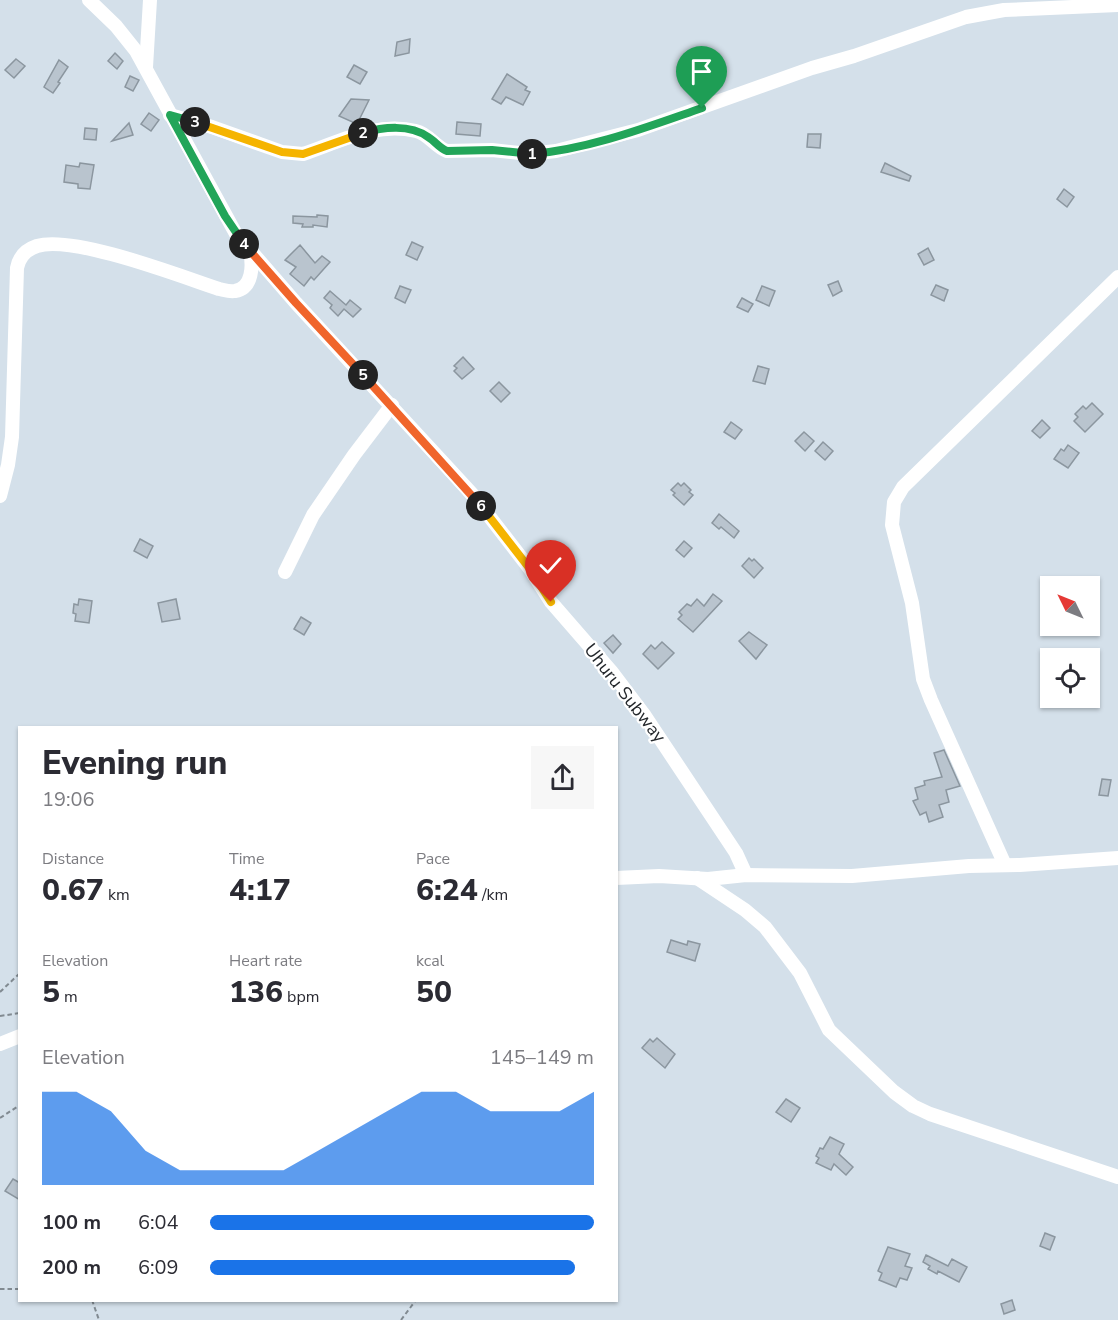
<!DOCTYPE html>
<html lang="en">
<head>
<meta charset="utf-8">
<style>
	:root { --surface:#fff; --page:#f7f7f7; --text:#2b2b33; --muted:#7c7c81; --accent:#1a73e8 }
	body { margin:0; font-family:"Nunito Sans",sans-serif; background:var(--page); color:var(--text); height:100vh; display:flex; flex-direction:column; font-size:22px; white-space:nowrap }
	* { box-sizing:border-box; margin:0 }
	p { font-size:20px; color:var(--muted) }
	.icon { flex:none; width:33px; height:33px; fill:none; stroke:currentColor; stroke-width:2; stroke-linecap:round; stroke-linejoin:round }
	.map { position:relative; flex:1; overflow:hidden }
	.sheet { position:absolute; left:18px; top:726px; width:600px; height:576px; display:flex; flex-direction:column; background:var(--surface); border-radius:0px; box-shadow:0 2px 4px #0004 }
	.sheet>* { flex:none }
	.needle { width:39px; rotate:313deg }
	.buttons { position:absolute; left:1040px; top:576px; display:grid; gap:12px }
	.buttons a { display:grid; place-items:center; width:60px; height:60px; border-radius:0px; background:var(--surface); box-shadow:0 2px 4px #0004; font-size:30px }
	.pin { position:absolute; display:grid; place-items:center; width:51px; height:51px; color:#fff; margin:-62px -26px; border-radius:50% 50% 50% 0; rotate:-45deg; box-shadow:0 0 6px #0007 }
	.pin .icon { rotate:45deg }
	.km { position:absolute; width:30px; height:30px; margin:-15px; border-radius:50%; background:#222; color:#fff; font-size:16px; line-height:30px; text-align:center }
	.round { display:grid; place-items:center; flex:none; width:63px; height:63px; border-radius:0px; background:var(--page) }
	.overview { display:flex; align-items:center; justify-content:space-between; height:102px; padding:0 24px }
	h1 { font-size:33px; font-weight:800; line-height:45px }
	.figures { display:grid; grid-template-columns:repeat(3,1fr); gap:9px; height:102px; padding:6px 24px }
	.figures div { display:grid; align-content:center }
	.figures b { font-size:30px; font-weight:800 }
	.figures small { font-size:16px; font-weight:400 }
	.figures p { font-size:16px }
	.chart { height:168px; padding:12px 24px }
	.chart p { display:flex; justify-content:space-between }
	.chart svg { width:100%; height:108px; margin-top:6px; fill:var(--accent); opacity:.7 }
	ul { padding:0 24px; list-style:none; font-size:20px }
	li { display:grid; grid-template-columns:96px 72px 1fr; align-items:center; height:45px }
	li i { height:15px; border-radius:8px; background:var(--accent) }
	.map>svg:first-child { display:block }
	.building { fill:#b9c4ce; stroke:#8b969f; stroke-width:1.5 }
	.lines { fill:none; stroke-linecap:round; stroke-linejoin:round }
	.path { stroke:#818a91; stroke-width:2; stroke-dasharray:4.5 3; stroke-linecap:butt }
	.street { stroke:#fff; stroke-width:14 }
	.split-1-casing { stroke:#fff; stroke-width:12 }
	.split-2-casing { stroke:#fff; stroke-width:12 }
	.split-3-casing { stroke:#fff; stroke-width:12 }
	.split-4-casing { stroke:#fff; stroke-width:12 }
	.split-5-casing { stroke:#fff; stroke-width:12 }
	.split-6-casing { stroke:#fff; stroke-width:12 }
	.split-7-casing { stroke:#fff; stroke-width:12 }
	.split-1 { stroke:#22a559; stroke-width:8 }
	.split-2 { stroke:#22a559; stroke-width:8 }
	.split-3 { stroke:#f5b400; stroke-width:8 }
	.split-4 { stroke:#22a559; stroke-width:8 }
	.split-5 { stroke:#f0652b; stroke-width:8 }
	.split-6 { stroke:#f0652b; stroke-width:8 }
	.split-7 { stroke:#f5b400; stroke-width:8 }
	.labels { text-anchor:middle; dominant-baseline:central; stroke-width:4.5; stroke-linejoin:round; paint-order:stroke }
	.street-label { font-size:18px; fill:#24282c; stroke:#fff }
</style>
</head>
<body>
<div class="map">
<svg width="1118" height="1320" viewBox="0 0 1118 1320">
	<rect width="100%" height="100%" fill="#d4e0ea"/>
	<g class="building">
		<polygon points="410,39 409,53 395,56 397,42"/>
		<polygon points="115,53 123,61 117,69 108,61"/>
		<polygon points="16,59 25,66 14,78 5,70"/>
		<polygon points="59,60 68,67 58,82 60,83 53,93 44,87"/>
		<polygon points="354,65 367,72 360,84 347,77"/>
		<polygon points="507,74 527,87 525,90 530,92 523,105 506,97 501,104 492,99"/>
		<polygon points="130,76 139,80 133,91 125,87"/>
		<polygon points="351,99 369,100 357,124 339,116"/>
		<polygon points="149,113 159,120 151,131 141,124"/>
		<polygon points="457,122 481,124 480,136 456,134"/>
		<polygon points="129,123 133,135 112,141"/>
		<polygon points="85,128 97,129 96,140 84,139"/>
		<polygon points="808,134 821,134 820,148 807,147"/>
		<polygon points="80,163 94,165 90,189 78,188 78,184 64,182 66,165 79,167"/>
		<polygon points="885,163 911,176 909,181 881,172"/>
		<polygon points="1064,189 1074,197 1067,207 1057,199"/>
		<polygon points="317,215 328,216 327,227 313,225 313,227 302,227 303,224 293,223 293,216 317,217"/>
		<polygon points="412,242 423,247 417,260 406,255"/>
		<polygon points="300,245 315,263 322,256 330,262 314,280 311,277 304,286 290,274 296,267 285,260"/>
		<polygon points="928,248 934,260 924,265 918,254"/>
		<polygon points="838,281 842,291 833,296 828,285"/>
		<polygon points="936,285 948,290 944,301 931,295"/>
		<polygon points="400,286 411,290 405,303 395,298"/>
		<polygon points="762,286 775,291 769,306 756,300"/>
		<polygon points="330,291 346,305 350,300 361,309 353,317 344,309 338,316 330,308 332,305 324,298"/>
		<polygon points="742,298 753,304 748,312 737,307"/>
		<polygon points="463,357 474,369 462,379 454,371 457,368 454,366"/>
		<polygon points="758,366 769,369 765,384 753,381"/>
		<polygon points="499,382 510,393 501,402 490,391"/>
		<polygon points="1092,403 1103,414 1085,432 1074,421 1078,417 1075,414 1083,406 1086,409"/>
		<polygon points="1042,420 1050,428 1040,438 1032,431"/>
		<polygon points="731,422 742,430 735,439 724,432"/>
		<polygon points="804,432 814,441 805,451 795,441"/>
		<polygon points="823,442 833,451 825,460 815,451"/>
		<polygon points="1068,445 1079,453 1068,468 1054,459 1061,449 1064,451"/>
		<polygon points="678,483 681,486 684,483 691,490 689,492 693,495 684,505 673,495 675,493 671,490"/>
		<polygon points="719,514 739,531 734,538 721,527 719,529 712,523"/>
		<polygon points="140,539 153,546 147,558 134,551"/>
		<polygon points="684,541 692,548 684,557 676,550"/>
		<polygon points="749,558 752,561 754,559 763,568 754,578 742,566"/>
		<polygon points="713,594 722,601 693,632 678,619 682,615 679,612 687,604 691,606 697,599 704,606"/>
		<polygon points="79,599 92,601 89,623 75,621 76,614 73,613 74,604 78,605"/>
		<polygon points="176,599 180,619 162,622 158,603"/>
		<polygon points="301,617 311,623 304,635 294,629"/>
		<polygon points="749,632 767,645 756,659 739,641"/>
		<polygon points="613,635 621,644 613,653 604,643"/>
		<polygon points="662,642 674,653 658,669 643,654 651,645 655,649"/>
		<polygon points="944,750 960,786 946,790 949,802 939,805 943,817 929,822 926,812 920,815 913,801 918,799 915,788 925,785 924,781 942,777 934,753"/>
		<polygon points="1102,779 1111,780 1108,796 1099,795"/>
		<polygon points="671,940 687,945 688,941 700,944 695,961 667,952"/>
		<polygon points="657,1038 675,1054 665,1068 642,1048 650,1039 653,1042"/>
		<polygon points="786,1099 800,1108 791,1122 776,1112"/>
		<polygon points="830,1137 844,1144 839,1154 853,1167 846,1175 834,1164 831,1170 816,1163 819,1158 816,1156 820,1148 823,1149"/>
		<polygon points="13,1179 20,1183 20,1200 5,1191"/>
		<polygon points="1045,1233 1055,1237 1050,1250 1040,1246"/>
		<polygon points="888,1247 910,1254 905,1266 912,1268 907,1280 900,1278 896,1287 879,1280 882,1273 878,1271"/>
		<polygon points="926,1255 948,1266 952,1259 967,1267 959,1282 938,1271 937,1274 928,1269 930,1266 923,1262"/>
		<polygon points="1012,1300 1015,1310 1004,1314 1001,1304"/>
	</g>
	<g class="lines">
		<g class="path">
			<polyline points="0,992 20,973"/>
			<polyline points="0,1016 20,1013"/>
			<polyline points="0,1118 20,1105"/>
			<polyline points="0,1289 20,1289"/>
			<polyline points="92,1300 99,1320"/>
			<polyline points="401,1320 416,1300"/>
		</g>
		<g class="street">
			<polyline points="89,0 116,26 136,51 236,234 296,303 472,494 530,569 551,602 611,671 645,716 736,853 746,875"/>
			<polyline points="146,67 150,0"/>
			<path d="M170,115L212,127L282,152L303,154C339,142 377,121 416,131C429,134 435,147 447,151L492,150L529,154L556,151L638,130L812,68L854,56L966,17L1004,10L1118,5"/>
			<path d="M0,496L8,465L12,437L17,268C19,257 25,250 37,246C74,235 180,276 219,289C224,290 230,292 235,291C253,288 253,265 250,252"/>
			<polyline points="285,572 313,515 354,455 392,405"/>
			<polyline points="1005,865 931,700 923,679 912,603 892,525 894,502 903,487 1118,277"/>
			<polyline points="616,878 659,876 708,879 746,875 852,876 969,866 1020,865 1118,858"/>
			<polyline points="697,878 745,910 765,927 800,973 829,1030 894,1092 913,1106 930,1114 1118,1177"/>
			<polyline points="0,1044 20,1036"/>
		</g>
	</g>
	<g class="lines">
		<g class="split-1-casing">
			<path id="split-1" d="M532,154C590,149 647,127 702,108"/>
		</g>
		<g class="split-2-casing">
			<path id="split-2" d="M363,133C383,127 410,124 428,137C435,141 439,148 447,151L492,150L532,154"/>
		</g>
		<g class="split-3-casing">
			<polyline id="split-3" points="195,122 282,152 303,154 363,133"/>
		</g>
		<g class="split-4-casing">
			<polyline id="split-4" points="195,122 170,115 225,216 244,244"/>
		</g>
		<g class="split-5-casing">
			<polyline id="split-5" points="244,244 296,303 363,375"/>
		</g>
		<g class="split-6-casing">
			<polyline id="split-6" points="363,375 481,506"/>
		</g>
		<g class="split-7-casing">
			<polyline id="split-7" points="481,506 530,569 551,602"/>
		</g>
		<use href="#split-1" class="split-1"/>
		<use href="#split-2" class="split-2"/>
		<use href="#split-3" class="split-3"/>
		<use href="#split-4" class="split-4"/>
		<use href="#split-5" class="split-5"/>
		<use href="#split-6" class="split-6"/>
		<use href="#split-7" class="split-7"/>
	</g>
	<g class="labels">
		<g class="street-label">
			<text transform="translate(625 693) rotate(52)">Uhuru Subway</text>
		</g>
	</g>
</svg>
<div class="buttons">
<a><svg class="needle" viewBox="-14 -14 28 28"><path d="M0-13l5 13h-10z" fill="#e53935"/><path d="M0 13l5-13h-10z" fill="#7c7c81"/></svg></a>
<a><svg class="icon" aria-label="locate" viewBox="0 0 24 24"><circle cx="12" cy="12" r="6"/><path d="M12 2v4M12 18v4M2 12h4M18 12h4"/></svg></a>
</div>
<div class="pin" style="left:702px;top:108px;background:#1e9e55"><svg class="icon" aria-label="arrive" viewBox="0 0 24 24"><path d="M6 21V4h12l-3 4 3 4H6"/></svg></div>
<div class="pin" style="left:551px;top:602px;background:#d93025"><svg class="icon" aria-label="check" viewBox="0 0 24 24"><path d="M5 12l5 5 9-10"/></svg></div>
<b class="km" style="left:532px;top:154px">1</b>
<b class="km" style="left:363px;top:133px">2</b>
<b class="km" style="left:195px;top:122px">3</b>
<b class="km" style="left:244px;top:244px">4</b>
<b class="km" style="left:363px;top:375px">5</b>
<b class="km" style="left:481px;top:506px">6</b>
<section class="sheet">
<div class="overview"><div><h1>Evening run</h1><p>19:06</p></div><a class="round"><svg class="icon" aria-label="share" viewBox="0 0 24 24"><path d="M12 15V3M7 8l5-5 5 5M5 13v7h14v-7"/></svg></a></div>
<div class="figures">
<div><p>Distance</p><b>0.67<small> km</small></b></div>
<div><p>Time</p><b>4:17</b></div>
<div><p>Pace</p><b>6:24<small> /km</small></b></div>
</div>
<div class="figures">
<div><p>Elevation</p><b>5<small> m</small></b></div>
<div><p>Heart rate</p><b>136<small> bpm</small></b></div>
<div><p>kcal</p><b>50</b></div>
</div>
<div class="chart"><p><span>Elevation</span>145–149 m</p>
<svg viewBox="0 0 160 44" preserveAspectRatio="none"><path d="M0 44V6L10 6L20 14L30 30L40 38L50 38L60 38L70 38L80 30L90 22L100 14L110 6L120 6L130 14L140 14L150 14L160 6V44z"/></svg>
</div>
<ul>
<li><b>100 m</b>6:04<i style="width:100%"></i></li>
<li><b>200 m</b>6:09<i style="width:95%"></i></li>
</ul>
</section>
</div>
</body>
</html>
